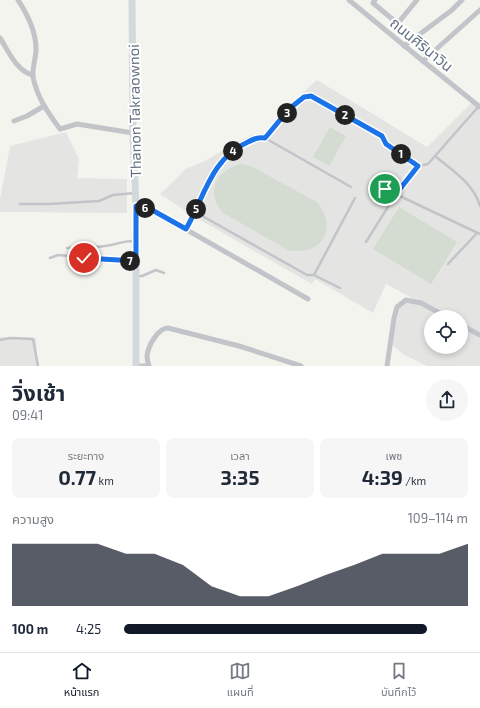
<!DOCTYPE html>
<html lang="th">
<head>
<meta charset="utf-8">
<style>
	:root { --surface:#fff; --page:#f6f6f7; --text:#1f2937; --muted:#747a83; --line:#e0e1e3; --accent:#111827 }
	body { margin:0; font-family:"Exo 2","Noto Sans Thai",sans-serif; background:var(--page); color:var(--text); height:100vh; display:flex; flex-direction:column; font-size:15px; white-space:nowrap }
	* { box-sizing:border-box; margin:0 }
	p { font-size:13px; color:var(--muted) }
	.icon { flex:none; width:22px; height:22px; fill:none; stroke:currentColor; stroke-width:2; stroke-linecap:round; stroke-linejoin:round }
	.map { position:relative; height:366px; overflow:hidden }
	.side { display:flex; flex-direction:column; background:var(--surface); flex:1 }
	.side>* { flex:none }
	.controls { position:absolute; left:424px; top:310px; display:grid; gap:8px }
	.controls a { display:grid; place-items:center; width:44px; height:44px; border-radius:50%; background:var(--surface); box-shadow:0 2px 6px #0003; font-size:20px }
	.pin { position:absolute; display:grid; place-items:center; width:34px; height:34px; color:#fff; margin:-17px; border:2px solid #fff; border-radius:50%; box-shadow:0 1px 4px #0007 }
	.km { position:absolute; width:20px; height:20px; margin:-10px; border-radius:50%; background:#222; color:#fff; font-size:11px; line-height:20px; text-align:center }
	.round { display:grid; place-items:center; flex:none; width:42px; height:42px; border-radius:21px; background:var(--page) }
	.head { display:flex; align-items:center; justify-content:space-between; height:68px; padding:0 12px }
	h1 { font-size:22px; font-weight:700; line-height:30px }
	.figures { display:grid; grid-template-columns:repeat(3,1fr); gap:6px; height:68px; padding:4px 12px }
	.figures div { display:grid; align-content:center; border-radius:8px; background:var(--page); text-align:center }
	.figures b { font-size:20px; font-weight:700 }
	.figures small { font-size:11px; font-weight:400 }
	.figures p { font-size:11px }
	.chart { height:112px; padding:8px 12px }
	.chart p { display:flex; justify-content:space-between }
	.chart svg { width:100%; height:72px; margin-top:4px; fill:var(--accent); opacity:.7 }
	ul { padding:0 12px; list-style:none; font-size:13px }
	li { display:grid; grid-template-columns:64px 48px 1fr; align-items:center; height:30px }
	li i { height:10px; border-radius:5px; background:var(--accent) }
	.dock { display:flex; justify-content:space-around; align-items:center; height:56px; border-top:1px solid var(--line); background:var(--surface); font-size:11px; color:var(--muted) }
	.dock a { display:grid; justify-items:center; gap:2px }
	.dock .active { color:var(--accent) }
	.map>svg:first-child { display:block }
	.built { fill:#e4e5e3; fill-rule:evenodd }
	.green { fill:#d4dbd0 }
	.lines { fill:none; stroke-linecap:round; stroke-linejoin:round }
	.lane { stroke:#c1c4c8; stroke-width:2.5 }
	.street { stroke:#c1c4c8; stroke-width:5 }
	.secondary { stroke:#d2d8dc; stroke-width:7 }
	.route-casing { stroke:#fff; stroke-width:8 }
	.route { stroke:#1a73e8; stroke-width:5 }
	.labels { text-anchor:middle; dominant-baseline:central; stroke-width:4; stroke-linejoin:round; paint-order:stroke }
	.street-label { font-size:15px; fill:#617182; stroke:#fff }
</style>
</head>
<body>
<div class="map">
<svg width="480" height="366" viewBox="0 0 480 366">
	<rect width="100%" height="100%" fill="#f4f4ef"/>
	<g class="built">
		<path d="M317,80L427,147L471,103L480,110V366H427L403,354L390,343L397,307L406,300L419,302L386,284L373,313L315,279L312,284L195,217L160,194L178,177L185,169L205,161L236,142L252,135L266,133L287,107ZM431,317H461V347H431Z"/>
		<polygon points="66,132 79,159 77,178 127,179 127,213 0,212 0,199 10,146"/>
		<polygon points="0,337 36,338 38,366 0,366"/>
	</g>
	<g class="green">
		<polygon points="330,127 346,136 329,166 313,157"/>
		<path d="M241,164L251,166L317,202C339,228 321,257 288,250L223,213C205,192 216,170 241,164Z"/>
		<polygon points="399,207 457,242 431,284 373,249"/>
	</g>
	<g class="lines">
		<g class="lane">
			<path d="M265,138C273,128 294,101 305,97C306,96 309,96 311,96L382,136L385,144L418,166"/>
			<path d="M435,156C452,170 474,184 480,206"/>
			<polyline points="385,189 480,234"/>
			<polyline points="201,200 204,217 307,275 314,275 340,288"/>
			<polyline points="20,204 49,204 99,201 113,195 135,193"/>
			<polyline points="195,212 203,216"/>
			<path d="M186,229C205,197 211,159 248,142C254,139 258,137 265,138L351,187"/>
			<polyline points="366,242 396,194 418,166 428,164 479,106"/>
			<path d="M67,248C80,248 92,248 105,246C118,245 121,240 136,241"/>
			<polyline points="50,258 58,255 135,261"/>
			<polyline points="448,264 477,233"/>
			<polyline points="314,275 355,198"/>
			<polyline points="137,276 142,276 156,270 164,273"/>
			<polyline points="0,340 10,338 33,339 38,366"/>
		</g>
		<g class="street">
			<path d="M18,0C28,15 36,31 36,49C36,58 32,68 33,77C37,97 48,113 60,129L77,124L133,133"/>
			<polyline points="349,0 423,61 480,107"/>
			<polyline points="375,0 373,3 415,38"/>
			<polyline points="398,23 417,0"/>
			<path d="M0,38C8,50 17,72 33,75"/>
			<polyline points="404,46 452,10 462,0"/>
			<polyline points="423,61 480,10"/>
			<polyline points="14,121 27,116 44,106"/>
			<polyline points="136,206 152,210 308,299"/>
			<polyline points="461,325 480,335"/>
			<path d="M136,366H149C148,363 147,359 147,356C148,346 158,328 168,328L239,346L301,366"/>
			<polyline points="387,366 394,318 397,307 406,300 421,303 447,317"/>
		</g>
		<polyline class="secondary" points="132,0 133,133 136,206 136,366"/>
	</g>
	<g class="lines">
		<g class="route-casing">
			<path id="route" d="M84,258L136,261V206L152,210L186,229C204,198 211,158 248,142C254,139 258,137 265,138L280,120L294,105L304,97L311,96L382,136L386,144L418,166L396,194L385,189"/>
		</g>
		<use href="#route" class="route"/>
	</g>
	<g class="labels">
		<g class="street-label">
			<text transform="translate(422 44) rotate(39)">ถนนศิรินาวิน</text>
			<text transform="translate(134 111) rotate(-91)">Thanon Takraownoi</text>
		</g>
	</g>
</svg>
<div class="controls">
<a><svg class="icon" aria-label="locate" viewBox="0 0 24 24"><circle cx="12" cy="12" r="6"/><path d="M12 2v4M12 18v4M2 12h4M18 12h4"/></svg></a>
</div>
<div class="pin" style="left:385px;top:189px;background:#1e9e55"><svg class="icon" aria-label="arrive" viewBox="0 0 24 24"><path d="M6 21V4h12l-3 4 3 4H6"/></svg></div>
<div class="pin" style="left:84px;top:258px;background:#d93025"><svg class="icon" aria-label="check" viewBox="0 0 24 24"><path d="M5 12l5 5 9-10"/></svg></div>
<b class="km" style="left:401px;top:154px">1</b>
<b class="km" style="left:345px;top:115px">2</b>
<b class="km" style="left:287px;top:113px">3</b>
<b class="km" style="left:233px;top:151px">4</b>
<b class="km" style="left:196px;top:209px">5</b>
<b class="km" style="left:145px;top:208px">6</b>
<b class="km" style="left:130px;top:261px">7</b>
</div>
<section class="side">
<div class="head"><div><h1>วิ่งเช้า</h1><p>09:41</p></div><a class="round"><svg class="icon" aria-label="share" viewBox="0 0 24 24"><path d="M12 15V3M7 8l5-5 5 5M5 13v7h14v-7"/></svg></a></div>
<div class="figures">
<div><p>ระยะทาง</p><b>0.77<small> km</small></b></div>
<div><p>เวลา</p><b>3:35</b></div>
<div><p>เพซ</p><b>4:39<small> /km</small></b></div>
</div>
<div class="chart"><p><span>ความสูง</span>109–114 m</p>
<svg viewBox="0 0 160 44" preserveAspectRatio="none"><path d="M0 44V6L10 6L20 6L30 6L40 12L50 12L60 19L70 32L80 38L90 38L100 32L110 25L120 19L130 12L140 12L150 12L160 6V44z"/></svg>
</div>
<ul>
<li><b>100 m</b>4:25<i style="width:88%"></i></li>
</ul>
</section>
<nav class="dock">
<a class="active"><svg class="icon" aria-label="home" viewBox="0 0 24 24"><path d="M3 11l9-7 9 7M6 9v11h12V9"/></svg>หน้าแรก</a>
<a><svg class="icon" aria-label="map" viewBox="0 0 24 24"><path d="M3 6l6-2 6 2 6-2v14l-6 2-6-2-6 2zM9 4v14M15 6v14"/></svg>แผนที่</a>
<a><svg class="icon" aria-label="saved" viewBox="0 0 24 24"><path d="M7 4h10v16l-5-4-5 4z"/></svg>บันทึกไว้</a>
</nav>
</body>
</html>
